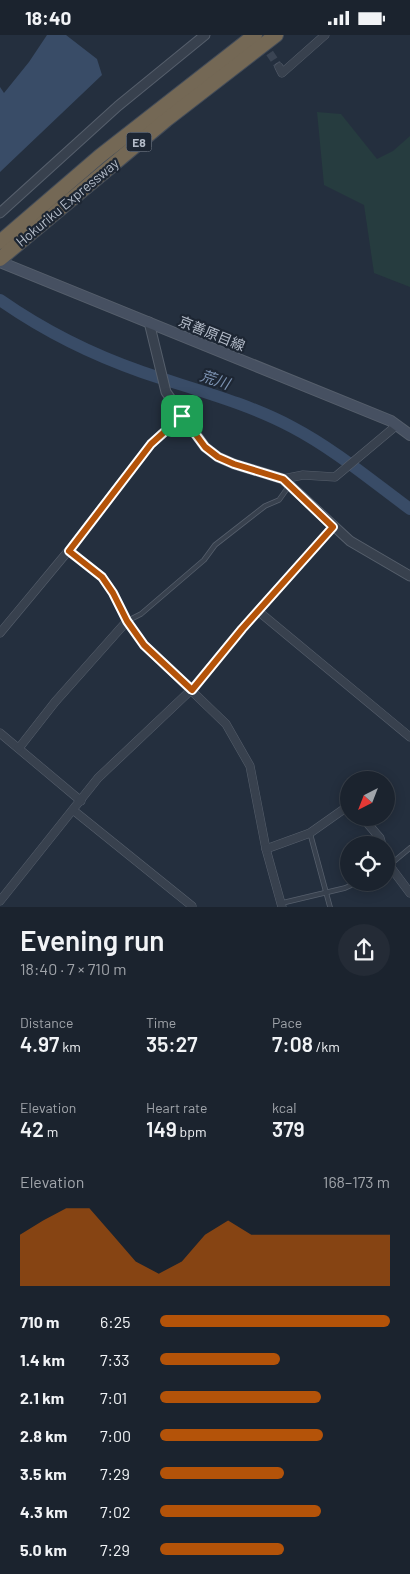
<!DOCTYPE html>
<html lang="en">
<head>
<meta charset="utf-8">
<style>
	:root { --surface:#1b232e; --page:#242b36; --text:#f1f3f6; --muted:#a0a4aa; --line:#39404a; --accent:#b45309 }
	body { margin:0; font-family:Barlow,"Noto Sans JP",sans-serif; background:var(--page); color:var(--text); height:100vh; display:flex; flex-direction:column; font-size:19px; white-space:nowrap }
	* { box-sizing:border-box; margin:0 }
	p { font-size:16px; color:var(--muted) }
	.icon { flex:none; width:28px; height:28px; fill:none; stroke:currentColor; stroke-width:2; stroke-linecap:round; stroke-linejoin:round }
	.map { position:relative; height:872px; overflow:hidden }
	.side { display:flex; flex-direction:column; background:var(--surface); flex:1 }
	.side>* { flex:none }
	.needle { width:32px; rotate:222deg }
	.buttons { position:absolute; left:340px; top:736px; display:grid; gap:10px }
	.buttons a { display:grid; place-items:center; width:55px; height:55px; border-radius:50%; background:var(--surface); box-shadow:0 2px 12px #0003,0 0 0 1px var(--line); font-size:25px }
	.pin { position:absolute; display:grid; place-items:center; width:42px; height:42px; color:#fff; margin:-21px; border-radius:10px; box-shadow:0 2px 8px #0006 }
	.round { display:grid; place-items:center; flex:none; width:52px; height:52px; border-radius:26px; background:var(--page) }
	.overview { display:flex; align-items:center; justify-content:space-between; height:85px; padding:0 20px }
	h1 { font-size:28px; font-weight:600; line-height:38px }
	.stats { display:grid; grid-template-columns:repeat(3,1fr); gap:8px; height:85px; padding:5px 20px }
	.stats div { display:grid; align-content:center }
	.stats b { font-size:21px; font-weight:600 }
	.stats small { font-size:14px; font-weight:400 }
	.stats p { font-size:14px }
	.chart { height:140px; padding:10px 20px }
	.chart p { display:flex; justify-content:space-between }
	.chart svg { width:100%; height:90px; margin-top:5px; fill:var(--accent); opacity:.7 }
	ul { padding:0 20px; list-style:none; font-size:16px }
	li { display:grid; grid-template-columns:80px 60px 1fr; align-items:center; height:38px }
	li i { height:12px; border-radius:6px; background:var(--accent) }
	.status { display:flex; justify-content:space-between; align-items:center; height:35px; padding:0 25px; background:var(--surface); direction:ltr }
	.status svg { height:14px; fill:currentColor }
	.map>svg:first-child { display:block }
	.green { fill:#263c3f }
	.water { fill:#394c67 }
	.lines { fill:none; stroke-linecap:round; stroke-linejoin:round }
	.river { stroke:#394c67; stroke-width:12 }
	.minor-tunnel { stroke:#3a4453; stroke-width:8; stroke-dasharray:8 4; stroke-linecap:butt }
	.service-casing { stroke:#565f6c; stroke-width:5.5 }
	.minor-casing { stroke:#565f6c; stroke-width:9 }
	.tertiary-casing { stroke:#565f6c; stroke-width:11 }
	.secondary-casing { stroke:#565f6c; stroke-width:12 }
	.motorway-casing { stroke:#434c59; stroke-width:16 }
	.service { stroke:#38414e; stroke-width:4 }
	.minor { stroke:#38414e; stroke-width:8 }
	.tertiary { stroke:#38414e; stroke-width:9 }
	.secondary { stroke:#465061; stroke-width:10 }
	.motorway { stroke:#746855; stroke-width:14 }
	.route-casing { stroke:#fff; stroke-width:10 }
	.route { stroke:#b45309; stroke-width:6 }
	.labels { text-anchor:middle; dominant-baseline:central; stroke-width:4.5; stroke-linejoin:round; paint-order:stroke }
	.shield { fill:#1d2633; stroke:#878f9c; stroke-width:1 }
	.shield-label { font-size:12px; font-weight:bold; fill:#b4bcc9 }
	.street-label { font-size:14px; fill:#b4bcc9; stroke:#1d2633 }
	.water-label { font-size:15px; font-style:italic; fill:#7c92b1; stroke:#1d2633 }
</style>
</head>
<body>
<div class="status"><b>18:40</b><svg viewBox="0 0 49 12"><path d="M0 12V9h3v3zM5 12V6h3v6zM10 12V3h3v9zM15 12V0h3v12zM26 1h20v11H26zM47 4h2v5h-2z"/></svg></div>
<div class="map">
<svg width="410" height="872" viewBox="0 0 410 872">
	<rect width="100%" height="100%" fill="#242f3e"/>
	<polygon class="green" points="317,77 341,79 377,124 393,116 410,101 410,252 374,238 364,170 324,150"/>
	<polygon class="water" points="47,0 66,0 97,24 102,40 0,137 0,52 4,58 29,27"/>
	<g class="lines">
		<path class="river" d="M0,265C43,295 93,320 142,337C192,354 245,367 292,392C334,414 372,446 410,474"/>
		<polyline class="minor-tunnel" points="263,8 279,32"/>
		<g class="service-casing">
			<g id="service">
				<polyline points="127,586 141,579 204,525 215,510 265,471 279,465 289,451"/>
				<polyline points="310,798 330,872"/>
				<polyline points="386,833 410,813"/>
				<polyline points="282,868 345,853 356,848"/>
			</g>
		</g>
		<g class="minor-casing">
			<g id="minor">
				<polyline points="279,32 282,38 325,0"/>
				<polyline points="283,444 303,440 335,442 397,390"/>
				<polyline points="69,515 102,542 113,557 127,586 144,610 226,689 250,731 266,814 282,872"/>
				<polyline points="258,576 410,702"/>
				<polyline points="0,598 69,515 151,409 182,381"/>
				<polyline points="0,698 81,766"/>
				<polyline points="19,713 55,667 127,586"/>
				<polyline points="73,775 192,871"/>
				<polyline points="362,782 380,803 382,810"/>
				<polyline points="266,814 310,798 344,774 349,773"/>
				<polyline points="386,826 410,858"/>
				<polyline points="0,866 98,743 191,655 242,594 333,492"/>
			</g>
		</g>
		<g class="tertiary-casing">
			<g id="tertiary">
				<polyline points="0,178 118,71 205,0"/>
				<polyline points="149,287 166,357 205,412 218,422 234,429 283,444 350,506 410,541"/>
			</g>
		</g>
		<g class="secondary-casing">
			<polyline id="secondary" points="0,227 391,386 410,400"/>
		</g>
		<g class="motorway-casing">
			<g id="motorway">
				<polyline points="0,207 100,121 255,0"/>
				<polyline points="0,224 166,85 276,0"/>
			</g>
		</g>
		<use href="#service" class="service"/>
		<use href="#minor" class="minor"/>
		<use href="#tertiary" class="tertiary"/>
		<use href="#secondary" class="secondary"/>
		<use href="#motorway" class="motorway"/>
	</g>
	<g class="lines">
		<g class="route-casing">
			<polygon id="route" points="182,381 205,412 218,422 234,429 283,444 333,492 242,594 192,655 144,610 127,586 113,558 102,542 69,516 151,409"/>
		</g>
		<use href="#route" class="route"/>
	</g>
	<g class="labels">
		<rect class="shield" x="126.5" y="97.5" width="25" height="19" rx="4"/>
		<g class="shield-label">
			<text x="139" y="107">E8</text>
		</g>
		<g class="street-label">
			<text transform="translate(67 167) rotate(-40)">Hokuriku Expressway</text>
			<text transform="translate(212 298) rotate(22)">京善原目線</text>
		</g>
		<g class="water-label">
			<text transform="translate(215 344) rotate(18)">荒川</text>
		</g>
	</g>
</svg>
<div class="buttons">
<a><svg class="needle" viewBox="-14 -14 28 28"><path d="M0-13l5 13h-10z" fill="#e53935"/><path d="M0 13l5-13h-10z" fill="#a0a4aa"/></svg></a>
<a><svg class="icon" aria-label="locate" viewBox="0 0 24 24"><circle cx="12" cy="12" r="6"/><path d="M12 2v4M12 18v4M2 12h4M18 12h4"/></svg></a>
</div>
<div class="pin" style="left:182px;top:381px;background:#1e9e55"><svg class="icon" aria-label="arrive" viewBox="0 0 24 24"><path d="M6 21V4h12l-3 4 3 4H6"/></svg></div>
</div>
<section class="side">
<div class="overview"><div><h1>Evening run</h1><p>18:40 · 7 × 710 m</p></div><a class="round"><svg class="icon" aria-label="share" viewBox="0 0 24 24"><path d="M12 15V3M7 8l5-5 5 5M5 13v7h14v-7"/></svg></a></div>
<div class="stats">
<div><p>Distance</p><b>4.97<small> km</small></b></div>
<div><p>Time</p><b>35:27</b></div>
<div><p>Pace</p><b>7:08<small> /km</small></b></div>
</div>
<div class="stats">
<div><p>Elevation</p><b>42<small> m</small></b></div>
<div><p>Heart rate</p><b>149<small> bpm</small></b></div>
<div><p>kcal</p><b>379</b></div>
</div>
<div class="chart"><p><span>Elevation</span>168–173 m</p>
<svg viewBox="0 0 160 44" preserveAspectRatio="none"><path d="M0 44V19L10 12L20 6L30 6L40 19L50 32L60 38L70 32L80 19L90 12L100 19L110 19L120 19L130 19L140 19L150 19L160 19V44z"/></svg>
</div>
<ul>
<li><b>710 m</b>6:25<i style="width:100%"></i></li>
<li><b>1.4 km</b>7:33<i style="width:52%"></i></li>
<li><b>2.1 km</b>7:01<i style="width:70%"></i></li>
<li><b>2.8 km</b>7:00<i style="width:71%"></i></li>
<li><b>3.5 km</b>7:29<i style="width:54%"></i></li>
<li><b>4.3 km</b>7:02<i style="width:70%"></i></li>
<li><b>5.0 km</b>7:29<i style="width:54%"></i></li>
</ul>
</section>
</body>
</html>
